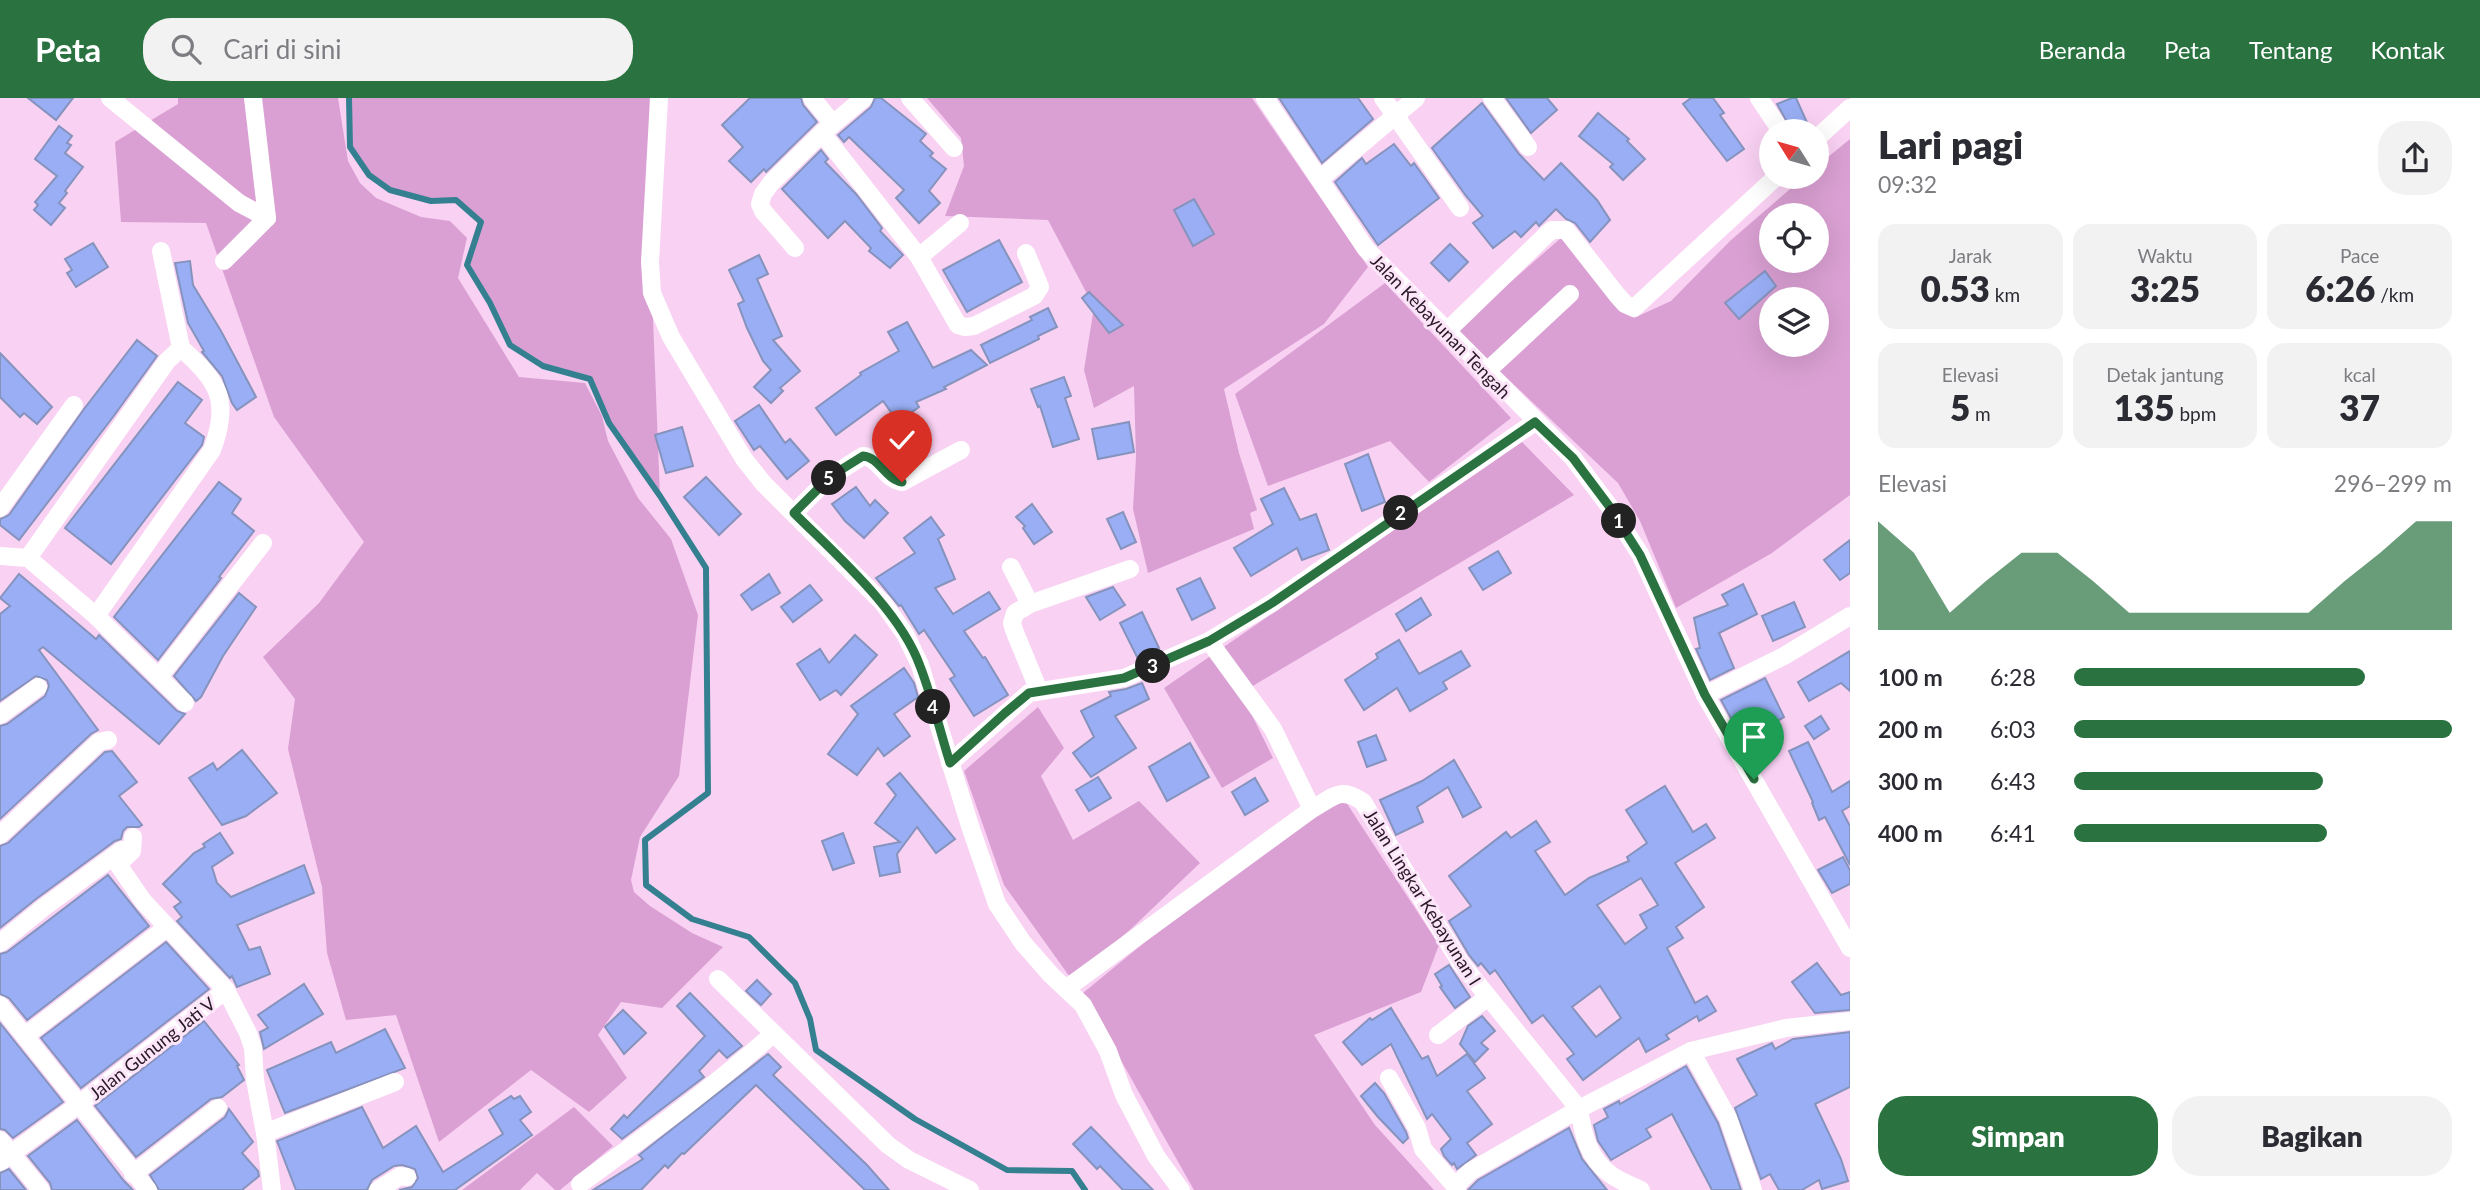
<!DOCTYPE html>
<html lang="id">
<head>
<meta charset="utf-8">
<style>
	:root { --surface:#fff; --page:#f2f2f3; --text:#2b2b33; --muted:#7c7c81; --accent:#2a7340 }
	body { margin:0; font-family:Lato,sans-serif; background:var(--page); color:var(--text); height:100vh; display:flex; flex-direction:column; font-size:26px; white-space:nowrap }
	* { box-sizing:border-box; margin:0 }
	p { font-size:23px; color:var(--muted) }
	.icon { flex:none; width:38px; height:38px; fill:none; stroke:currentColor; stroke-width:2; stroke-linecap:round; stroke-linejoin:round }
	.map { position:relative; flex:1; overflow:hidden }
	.panel { display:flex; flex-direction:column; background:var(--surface); width:630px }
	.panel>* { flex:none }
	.needle { width:46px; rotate:307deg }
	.tools { position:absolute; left:1759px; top:21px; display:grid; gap:14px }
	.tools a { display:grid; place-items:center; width:70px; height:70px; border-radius:50%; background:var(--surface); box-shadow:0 7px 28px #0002; font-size:35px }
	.pin { position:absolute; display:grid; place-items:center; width:60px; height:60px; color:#fff; margin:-72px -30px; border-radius:50% 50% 50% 0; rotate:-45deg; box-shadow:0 0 7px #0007 }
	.pin .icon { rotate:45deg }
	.km { position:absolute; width:35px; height:35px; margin:-18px; border-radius:50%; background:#222; color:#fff; font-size:19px; line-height:35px; text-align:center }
	.round { display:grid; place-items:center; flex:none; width:74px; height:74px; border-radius:28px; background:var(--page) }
	.headline { display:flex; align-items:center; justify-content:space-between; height:119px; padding:0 28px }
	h1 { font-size:38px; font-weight:800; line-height:52px }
	.figures { display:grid; grid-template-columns:repeat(3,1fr); gap:10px; height:119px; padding:7px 28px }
	.figures div { display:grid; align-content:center; border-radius:18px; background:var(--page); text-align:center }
	.figures b { font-size:35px; font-weight:800 }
	.figures small { font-size:19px; font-weight:400 }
	.figures p { font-size:19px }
	.chart { height:196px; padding:14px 28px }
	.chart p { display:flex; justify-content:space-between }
	.chart svg { width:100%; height:126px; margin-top:7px; fill:var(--accent); opacity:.7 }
	.button { display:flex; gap:14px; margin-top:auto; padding:14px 28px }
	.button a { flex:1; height:80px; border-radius:28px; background:var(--accent); color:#fff; font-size:28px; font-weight:800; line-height:80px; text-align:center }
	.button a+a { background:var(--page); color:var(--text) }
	ul { padding:0 28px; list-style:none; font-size:23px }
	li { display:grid; grid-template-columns:112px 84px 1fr; align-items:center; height:52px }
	li i { height:18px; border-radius:9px; background:var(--accent) }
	header { display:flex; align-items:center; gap:42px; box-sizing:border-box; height:98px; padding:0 35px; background:var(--accent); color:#fff }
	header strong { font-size:33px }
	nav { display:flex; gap:38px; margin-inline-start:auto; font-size:24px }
	.search { width:490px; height:63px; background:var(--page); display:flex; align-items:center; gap:18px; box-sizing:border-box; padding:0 24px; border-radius:28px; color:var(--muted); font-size:26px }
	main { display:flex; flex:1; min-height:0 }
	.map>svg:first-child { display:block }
	.green { fill:#daa0d3; fill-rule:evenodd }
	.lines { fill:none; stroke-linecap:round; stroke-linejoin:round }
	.stream { stroke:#358090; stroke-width:6 }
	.building { fill:#99aef4; stroke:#8693bd; stroke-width:2; fill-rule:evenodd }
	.minor { stroke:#fff; stroke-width:18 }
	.route-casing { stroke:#fff; stroke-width:14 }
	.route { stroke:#2a7340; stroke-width:9 }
	.labels { text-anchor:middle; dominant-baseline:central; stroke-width:6; stroke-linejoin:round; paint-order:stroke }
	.street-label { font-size:18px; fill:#261824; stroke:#fce4f9 }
</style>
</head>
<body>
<header>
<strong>Peta</strong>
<div class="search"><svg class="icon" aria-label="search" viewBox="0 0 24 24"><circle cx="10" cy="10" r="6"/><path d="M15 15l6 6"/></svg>Cari di sini</div>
<nav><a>Beranda</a><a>Peta</a><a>Tentang</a><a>Kontak</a></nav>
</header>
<main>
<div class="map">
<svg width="1850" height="1092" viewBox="0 0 1850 1092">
	<rect width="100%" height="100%" fill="#f9d1f3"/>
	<g class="green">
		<polygon points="178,0 338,0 348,63 360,85 376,100 421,119 450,123 467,140 458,180 519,279 585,285 602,318 608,343 638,400 671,441 698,517 679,678 640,739 631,782 634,794 650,808 692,835 723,849 662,910 621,904 598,937 627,980 589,1014 531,972 439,1044 396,917 346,922 327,855 322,789 288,651 295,601 263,559 319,505 364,444 274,319 206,125 121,124 115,44 178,6"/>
		<polygon points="349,0 659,0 652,195 660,398 609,325 590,281 543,268 510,247 490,205 467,167 481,124 456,102 431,103 390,92 369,77 350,49"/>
		<polygon points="927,0 1252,0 1368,169 1324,226 1224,291 1239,355 1257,412 1250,415 1254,431 1148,475 1133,411 1136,359 1134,288 1094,310 1084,272 1094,209 1048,122 945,118 964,68 961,40"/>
		<path d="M1850,41V397L1772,455L1676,510L1640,423L1618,385L1456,232L1562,139L1634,220L1671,203L1730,143L1804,79H1816L1817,68ZM1771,117H1816V163H1771ZM1771,201H1816V247H1771Z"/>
		<polygon points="1385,185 1511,320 1429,384 1390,343 1268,388 1235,296"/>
		<polygon points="1522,344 1574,397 1241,595 1273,660 1222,690 1164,590"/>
		<polygon points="1038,609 1064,650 1041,678 1073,742 1139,703 1200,765 1132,830 1072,882 1004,787 964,673"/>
		<polygon points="1344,701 1439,847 1421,894 1314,937 1375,1027 1434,1092 1194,1092 1083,895 1247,760"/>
		<polygon points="574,1009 613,1048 560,1092 555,1092 537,1075 520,1092 462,1092"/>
	</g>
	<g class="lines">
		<polyline class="stream" points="349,0 350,49 369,77 390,92 431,103 456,102 481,124 467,167 490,205 510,247 543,268 590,281 609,325 660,398 706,470 708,695 645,742 646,787 692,821 749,839 795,885 810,921 816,952 915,1021 1007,1072 1072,1073 1085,1092"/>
	</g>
	<g class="building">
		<polygon points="28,0 73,0 56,22"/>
		<polygon points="750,0 801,0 803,7 817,24 766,74 764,71 751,84 729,63 743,49 722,27"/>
		<polygon points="875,0 881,0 926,36 920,43 933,55 930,58 946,71 929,93 940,105 919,125 896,100 904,92 849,39 844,44 838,37 871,9"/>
		<polygon points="1279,0 1358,0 1373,21 1322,65"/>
		<polygon points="1506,0 1547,0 1557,12 1531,35"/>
		<polygon points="1691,0 1713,0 1724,15 1720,17 1744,51 1727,63 1683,6"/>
		<polygon points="1792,0 1796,0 1809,29 1799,33 1792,33 1777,6"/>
		<polygon points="1482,5 1519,56 1544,82 1561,65 1597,102 1610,122 1590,144 1575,125 1566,121 1556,111 1539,128 1536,124 1521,139 1515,133 1493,150 1473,125 1483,118 1466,98 1432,50"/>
		<polygon points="1598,15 1629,41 1627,43 1645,61 1623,82 1610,69 1613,66 1579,38"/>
		<polygon points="59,28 72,38 67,45 71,47 65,55 83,69 65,93 67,95 59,105 65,110 51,127 34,112 38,107 35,104 57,78 35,61"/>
		<polygon points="1394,46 1411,68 1414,65 1439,100 1378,147 1335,84 1362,60 1366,66"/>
		<polygon points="821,52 828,61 825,64 856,96 882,130 880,133 903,157 890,170 869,153 871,150 845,123 828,140 782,91"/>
		<polygon points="1194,101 1214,136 1193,148 1174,112"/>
		<polygon points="999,142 1022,184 967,214 943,172"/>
		<polygon points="93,145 108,169 76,189 67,175 72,172 65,161"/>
		<polygon points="1450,146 1468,164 1449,183 1431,165"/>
		<polygon points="759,157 768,176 757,181 782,238 773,242 800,273 780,290 783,293 771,305 754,289 771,272 763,263 747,230 738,206 744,203 729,172"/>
		<polygon points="190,163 193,187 221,233 256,299 237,312 232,305 222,278 202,254 204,253 188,225 175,165"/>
		<polygon points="1765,173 1776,188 1739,221 1725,205"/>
		<polygon points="1089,194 1123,227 1109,235 1082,200"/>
		<polygon points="1048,210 1057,229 1038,238 1039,241 990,265 981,247 1032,222 1030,219"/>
		<polygon points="907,224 933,270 971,252 987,267 944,289 946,291 916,304 919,309 898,324 883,303 836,337 816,310 861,277 860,275 899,253 888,234"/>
		<polygon points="137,242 157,258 113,319 19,442 0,427 0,421 9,417 84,311"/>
		<polygon points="0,255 52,309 37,326 24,315 20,319 0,299"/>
		<polygon points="1064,279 1071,298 1065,300 1079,341 1053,349 1040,308 1038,309 1031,291"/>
		<polygon points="178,284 202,302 185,325 204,339 202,347 111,466 65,430"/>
		<polygon points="759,307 785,345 790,341 809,363 787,381 760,348 754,352 735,323"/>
		<polygon points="1129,324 1134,354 1098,361 1092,331"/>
		<polygon points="682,329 693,368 666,375 655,337"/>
		<polygon points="1368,356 1385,404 1362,413 1345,366"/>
		<polygon points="706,379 741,416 719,437 684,399"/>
		<polygon points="219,384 241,401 232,415 254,433 219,479 221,480 158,562 114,519"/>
		<polygon points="856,389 870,408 875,402 888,415 864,440 845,423 832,406"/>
		<polygon points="1284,390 1300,422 1316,416 1329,452 1302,462 1297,450 1251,478 1234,450 1273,426 1261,401"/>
		<polygon points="1032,406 1052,434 1034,446 1023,430 1025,428 1016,419"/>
		<polygon points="1123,414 1136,444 1121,451 1107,421"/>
		<polygon points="931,419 944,437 938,441 955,481 935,490 953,516 989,494 1000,511 964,533 983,560 985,559 1008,597 974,618 950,581 955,578 924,532 919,536 901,507 899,508 876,480 915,455 904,440"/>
		<polygon points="1850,442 1850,475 1840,482 1824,462"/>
		<polygon points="1498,453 1511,475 1483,492 1469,470"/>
		<polygon points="19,476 96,541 99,537 177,613 185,616 159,646 43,549 39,552 98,632 91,636 0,721 0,628 7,626 45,598 49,588 47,582 36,578 0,603 0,516 10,508 0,500"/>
		<polygon points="769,476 780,495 752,512 741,497"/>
		<polygon points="1200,480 1215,510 1192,522 1177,491"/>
		<polygon points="1743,486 1757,516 1719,535 1734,570 1710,582 1696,551 1700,550 1694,520 1728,507 1722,497"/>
		<polygon points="810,487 822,502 793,524 781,509"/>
		<polygon points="1113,489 1125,507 1100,522 1086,499"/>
		<polygon points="239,495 256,509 223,558 201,599 196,603 174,578"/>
		<polygon points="1421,500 1431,517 1406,533 1396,516"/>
		<polygon points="1794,504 1805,529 1773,543 1762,518"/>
		<polygon points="1142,514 1159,550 1138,561 1120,525"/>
		<polygon points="855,537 877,557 841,597 836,592 820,602 797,566 820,551 829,565"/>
		<polygon points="1399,542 1419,576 1461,553 1470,568 1443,584 1447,591 1410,613 1397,590 1364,612 1345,582 1378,560 1376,556"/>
		<polygon points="1850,553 1850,593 1841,585 1809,603 1798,584"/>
		<polygon points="904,570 914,585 918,599 894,616 910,638 884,658 878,650 857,677 828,656 858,616 851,608"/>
		<polygon points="1765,580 1784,619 1754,637 1742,616 1732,622 1721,602"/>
		<polygon points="1142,585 1149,601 1115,618 1136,650 1091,679 1073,655 1094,639 1081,613 1111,598 1109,594 1126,591"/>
		<polygon points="1821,618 1829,631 1814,641 1805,628"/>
		<polygon points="1376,637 1386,662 1367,669 1358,644"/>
		<polygon points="1808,644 1832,694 1850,683 1850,708 1842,713 1850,728 1850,767 1825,719 1819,722 1812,705 1813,704 1789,653"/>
		<polygon points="1190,645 1209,679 1167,703 1149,669"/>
		<polygon points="242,652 277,695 246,718 222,727 189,680 213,665 217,672"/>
		<polygon points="112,653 137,684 119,698 142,727 139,729 127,729 123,733 121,741 115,743 36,801 0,830 0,748 8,745 105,654"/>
		<polygon points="1454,662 1481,709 1463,719 1448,689 1417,709 1423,724 1396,737 1380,702 1422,683"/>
		<polygon points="900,675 955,741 936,755 917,729 897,756 900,774 880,778 874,749 900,744 875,725 896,697 887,686"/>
		<polygon points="1098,679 1111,700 1089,713 1076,692"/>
		<polygon points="1255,680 1268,703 1245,717 1232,694"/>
		<path d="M1665,688L1693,734L1706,726L1715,740L1675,765L1704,809L1676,829L1683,840L1667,850L1695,905L1707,898L1716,913L1699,923L1697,918L1666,937L1669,941L1646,954L1639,940L1583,982L1567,961L1574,956L1543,917L1532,925L1495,872L1490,876L1481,865L1478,868L1469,857L1449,823L1471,808L1449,778L1506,734L1511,740L1536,723L1550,744L1535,753L1565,797L1589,780L1629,763L1627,759L1647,745L1626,712ZM1641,780L1658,807L1640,817L1647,830L1625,846L1597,807ZM1600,888L1621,920L1596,939L1572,909Z"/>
		<polygon points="220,735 233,755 212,769 217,785 231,799 304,767 314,795 237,827 249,852 260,849 270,876 237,889 232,878 230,880 177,823 182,819 174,809 181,804 163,786 194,755 205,749 203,746"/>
		<polygon points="843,735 854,765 833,772 822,743"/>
		<polygon points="1843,759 1850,772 1850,786 1832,795 1818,772"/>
		<polygon points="108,777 149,828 27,922 9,900 0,896 0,856 7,854"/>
		<polygon points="166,844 209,891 81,990 41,940"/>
		<polygon points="1817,865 1841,897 1850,894 1850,912 1815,915 1792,884"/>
		<polygon points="1449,867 1470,899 1455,910 1440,889 1442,888 1435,876"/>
		<polygon points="757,882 771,896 761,907 746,893"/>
		<polygon points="304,886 323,916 264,951 260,934 268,930 258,917"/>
		<polygon points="690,895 742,948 727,960 719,952 699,973 704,979 622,1041 611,1031 624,1017 627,1020 654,992 705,938 677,908"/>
		<polygon points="1391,910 1422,961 1428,958 1437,978 1467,956 1485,980 1467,993 1492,1026 1467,1045 1476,1057 1457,1071 1454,1065 1452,1067 1444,1058 1441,1051 1451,1041 1432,1016 1427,1021 1391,946 1362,967 1343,944 1370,920 1372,922"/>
		<polygon points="623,912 646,935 624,956 605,929"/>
		<polygon points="1482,918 1495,933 1481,945 1488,951 1475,964 1460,946 1468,928"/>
		<polygon points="204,923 239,967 237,968 244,982 222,999 211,1001 136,1059 95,1008"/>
		<polygon points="0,925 63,1004 13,1040 5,1032 0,1031"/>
		<polygon points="385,931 405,970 285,1015 267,972 331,944 336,955"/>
		<polygon points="1850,934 1850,989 1815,1006 1841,1061 1848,1083 1822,1091 1819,1082 1802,1092 1779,1092 1770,1076 1761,1081 1735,1010 1757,997 1737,961 1772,945 1775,951 1793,941"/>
		<polygon points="768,956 781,969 773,977 867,1067 889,1092 865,1092 756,987 684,1056 682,1055 668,1070 665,1067 641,1092 593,1092 643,1061 639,1057"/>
		<polygon points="1686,968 1718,1025 1741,1092 1712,1092 1672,1016 1646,1031 1651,1039 1611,1062 1598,1043 1594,1027 1608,1019 1604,1011 1619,1003 1620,1006"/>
		<polygon points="1375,985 1384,995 1406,1034 1408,1040 1403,1045 1378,1019 1361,998"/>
		<polygon points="511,998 514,1001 520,998 531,1014 520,1022 532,1037 455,1092 399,1092 412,1089 418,1080 415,1071 402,1067 394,1068 372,1082 367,1092 296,1092 277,1043 362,1009 383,1050 416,1028 443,1074 503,1036 489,1012"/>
		<polygon points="229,1011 253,1044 242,1055 258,1073 259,1078 242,1092 159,1092 150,1077 225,1019"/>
		<polygon points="77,1022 124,1083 133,1092 52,1092 50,1085 28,1058"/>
		<polygon points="1091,1029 1132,1071 1153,1092 1123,1092 1100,1068 1097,1071 1073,1046"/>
		<polygon points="1569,1030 1582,1061 1607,1092 1468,1092 1478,1082"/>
		<polygon points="9,1071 26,1092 0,1092 0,1075"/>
	</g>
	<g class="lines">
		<g class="minor">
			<polyline points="110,0 239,105 267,120"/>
			<polyline points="659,0 650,164 652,195 671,239 744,361 763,385 883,505 905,536 920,567 971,731 997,806 1023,845 1051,877 1083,907 1108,953 1124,997 1156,1058 1181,1092"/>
			<polyline points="812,0 833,26"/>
			<polyline points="910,0 954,50"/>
			<polyline points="1265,0 1366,151 1573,360 1609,408 1640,456 1705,597 1850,850"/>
			<polyline points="1383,0 1460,110"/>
			<polyline points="1492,0 1528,49"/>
			<polyline points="1759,0 1781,33"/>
			<polyline points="822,35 919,159 958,227 965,229 974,228 1034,198 1040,189 1026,155"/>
			<polyline points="1816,41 1850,10"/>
			<polyline points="1320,81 1416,0"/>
			<polyline points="795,150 763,113 760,106 763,96 771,85 822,35 864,0"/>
			<polyline points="919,159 960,125"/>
			<polyline points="224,163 267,120 253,0"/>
			<polyline points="1448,232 1546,137 1552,132 1566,132 1617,197 1625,206 1634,210 1776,79"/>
			<polyline points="1486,274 1570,196"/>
			<polyline points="0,410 74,307"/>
			<path d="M794,415L831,378L863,358C879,359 885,382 902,384L961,352"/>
			<polyline points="0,458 28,460 96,518 185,605"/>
			<polyline points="28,460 167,263 181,250 161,153"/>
			<polyline points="1011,469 1030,506"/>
			<path d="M96,518L212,352C231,302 218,283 181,250"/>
			<polyline points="1209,543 1273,631 1312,711"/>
			<polyline points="159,579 263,445"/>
			<polyline points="1039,593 1014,532 1012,525 1015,515 1030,506 1130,471"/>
			<polyline points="1705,597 1784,558 1850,518"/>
			<polyline points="0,617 38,589"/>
			<polyline points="950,665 1029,595 1124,580 1209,543 1272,505 1535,324"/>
			<polyline points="0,737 99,644 108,642"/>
			<polyline points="113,759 143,803 226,892 248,935 253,950 255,982 265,1035 272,1092"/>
			<polyline points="120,764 132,753 133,739"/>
			<polyline points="0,845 43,810 122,752"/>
			<polyline points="718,881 888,1047 909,1062 970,1092"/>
			<path d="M1067,890L1312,711C1334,699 1340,688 1363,704L1460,864L1579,1011C1583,1036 1588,1060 1610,1076C1619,1083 1631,1087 1641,1092"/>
			<polyline points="0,907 148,1092"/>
			<polyline points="1438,937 1488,899"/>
			<polyline points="25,938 166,830"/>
			<polyline points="1691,953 1728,1020 1753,1092"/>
			<polyline points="1389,980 1417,1030 1423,1051 1455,1088"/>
			<polyline points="265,1035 395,984"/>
			<polyline points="0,1042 41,1092"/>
			<polyline points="0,1064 78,1007 226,892"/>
			<polyline points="133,1076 218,1010"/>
			<path d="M580,1086C646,1038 712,990 773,936"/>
			<polyline points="378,1092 400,1078 407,1079"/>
			<polyline points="1457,1092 1455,1088 1471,1073 1579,1011 1691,953 1786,930 1850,923"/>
		</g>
	</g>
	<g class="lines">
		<g class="route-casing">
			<path id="route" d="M902,384C885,381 879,359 863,358L831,378L794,415C836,457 900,512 920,568C932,599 940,633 950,665L1005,615L1029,595L1124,580L1209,543L1272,505L1535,324L1573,360L1609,408L1640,457L1705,597L1754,681"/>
		</g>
		<use href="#route" class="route"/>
	</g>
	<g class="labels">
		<g class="street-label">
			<text transform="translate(1441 228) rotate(46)">Jalan Kebayunan Tengah</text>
			<text transform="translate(1423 799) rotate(58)">Jalan Lingkar Kebayunan I</text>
			<text transform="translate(152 950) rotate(-38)">Jalan Gunung Jati V</text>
		</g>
	</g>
</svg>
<div class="tools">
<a><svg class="needle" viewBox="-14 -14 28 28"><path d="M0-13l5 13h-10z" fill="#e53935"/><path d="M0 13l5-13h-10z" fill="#7c7c81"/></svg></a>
<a><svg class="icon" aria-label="locate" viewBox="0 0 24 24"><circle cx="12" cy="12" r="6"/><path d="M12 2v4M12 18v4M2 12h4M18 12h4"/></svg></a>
<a><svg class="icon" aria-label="layers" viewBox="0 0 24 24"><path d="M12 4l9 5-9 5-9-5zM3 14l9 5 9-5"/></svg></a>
</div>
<div class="pin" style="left:1754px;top:681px;background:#1e9e55"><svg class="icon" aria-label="arrive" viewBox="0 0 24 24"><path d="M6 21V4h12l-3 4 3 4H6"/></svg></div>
<div class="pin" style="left:902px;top:384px;background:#d93025"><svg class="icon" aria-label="check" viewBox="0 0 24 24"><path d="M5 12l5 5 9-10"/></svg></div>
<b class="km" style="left:1619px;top:423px">1</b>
<b class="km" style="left:1401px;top:415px">2</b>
<b class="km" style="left:1153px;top:568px">3</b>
<b class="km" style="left:933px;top:609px">4</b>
<b class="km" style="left:829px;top:380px">5</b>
</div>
<section class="panel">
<div class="headline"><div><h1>Lari pagi</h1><p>09:32</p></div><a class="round"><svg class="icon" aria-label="share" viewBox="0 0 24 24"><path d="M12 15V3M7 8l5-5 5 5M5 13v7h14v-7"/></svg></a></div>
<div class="figures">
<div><p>Jarak</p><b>0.53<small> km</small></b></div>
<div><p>Waktu</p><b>3:25</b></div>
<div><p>Pace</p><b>6:26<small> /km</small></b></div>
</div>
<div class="figures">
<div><p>Elevasi</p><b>5<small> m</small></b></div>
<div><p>Detak jantung</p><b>135<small> bpm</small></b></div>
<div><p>kcal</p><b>37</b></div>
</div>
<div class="chart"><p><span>Elevasi</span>296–299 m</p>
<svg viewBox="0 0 160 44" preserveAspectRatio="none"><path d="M0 44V6L10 17L20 38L30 27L40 17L50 17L60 27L70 38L80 38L90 38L100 38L110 38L120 38L130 27L140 17L150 6L160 6V44z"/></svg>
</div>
<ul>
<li><b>100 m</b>6:28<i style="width:77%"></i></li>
<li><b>200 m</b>6:03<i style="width:100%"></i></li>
<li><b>300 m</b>6:43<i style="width:66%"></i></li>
<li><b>400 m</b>6:41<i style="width:67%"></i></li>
</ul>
<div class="button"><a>Simpan</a><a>Bagikan</a></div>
</section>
</main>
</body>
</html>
